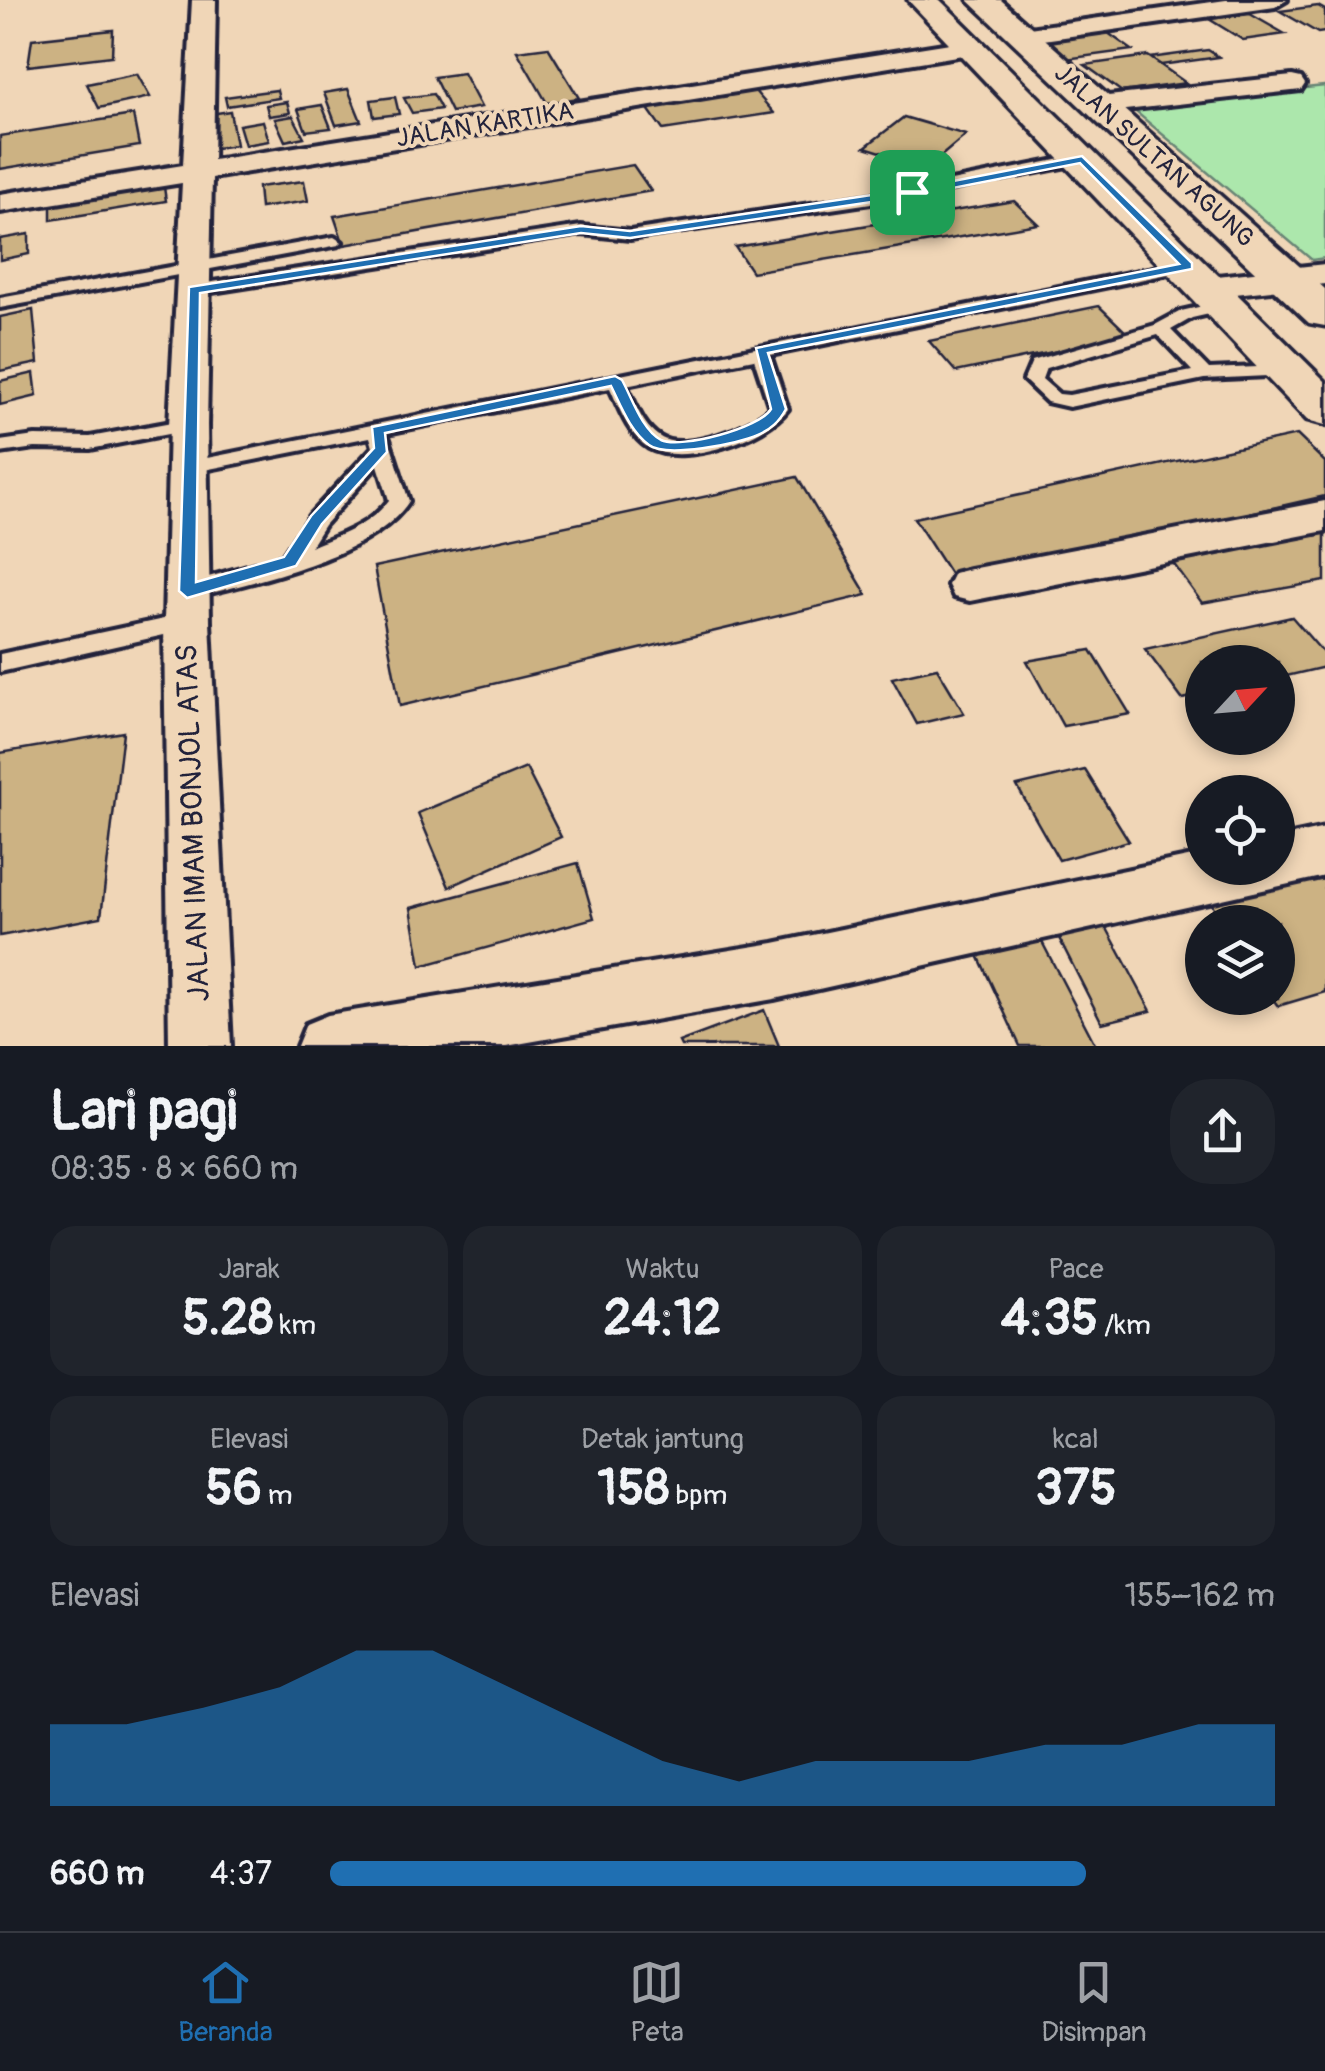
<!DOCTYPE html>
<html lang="id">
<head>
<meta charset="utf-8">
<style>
	:root { --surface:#171b24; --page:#20242c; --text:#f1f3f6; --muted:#9ea1a6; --line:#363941; --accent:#1f6fb2 }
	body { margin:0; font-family:Pangolin,sans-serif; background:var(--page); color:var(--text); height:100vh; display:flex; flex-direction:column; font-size:38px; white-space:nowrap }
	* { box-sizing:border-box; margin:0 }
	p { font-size:32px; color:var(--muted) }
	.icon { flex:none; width:55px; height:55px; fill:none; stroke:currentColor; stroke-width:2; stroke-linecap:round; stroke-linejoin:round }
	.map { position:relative; height:1046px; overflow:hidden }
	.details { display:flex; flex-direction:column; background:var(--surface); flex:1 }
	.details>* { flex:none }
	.needle { width:65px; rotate:64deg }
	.buttons { position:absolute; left:1185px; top:645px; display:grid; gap:20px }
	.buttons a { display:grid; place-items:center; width:110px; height:110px; border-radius:50%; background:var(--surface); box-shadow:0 5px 15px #0003; font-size:50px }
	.pin { position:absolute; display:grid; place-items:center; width:85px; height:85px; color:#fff; margin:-42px; border-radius:20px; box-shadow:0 5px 15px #0006 }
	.round { display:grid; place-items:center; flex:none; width:105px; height:105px; border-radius:40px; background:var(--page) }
	.summary { display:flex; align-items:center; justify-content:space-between; height:170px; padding:0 50px }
	h1 { font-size:55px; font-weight:700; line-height:75px }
	.figures { display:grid; grid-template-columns:repeat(3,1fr); gap:15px; height:170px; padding:10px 50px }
	.figures div { display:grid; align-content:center; border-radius:25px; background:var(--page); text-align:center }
	.figures b { font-size:50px; font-weight:700 }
	.figures small { font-size:28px; font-weight:400 }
	.figures p { font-size:28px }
	.chart { height:280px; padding:20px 50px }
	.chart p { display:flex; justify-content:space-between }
	.chart svg { width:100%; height:180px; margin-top:10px; fill:var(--accent); opacity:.7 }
	ul { padding:0 50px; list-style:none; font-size:32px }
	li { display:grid; grid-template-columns:160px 120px 1fr; align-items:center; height:75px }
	li i { height:25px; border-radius:12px; background:var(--accent) }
	.dock { display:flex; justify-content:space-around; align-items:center; height:140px; border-top:2px solid var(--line); background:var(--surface); font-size:28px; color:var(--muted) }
	.dock a { display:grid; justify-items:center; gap:5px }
	.dock .on { color:var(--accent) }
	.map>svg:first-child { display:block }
	.green { fill:#ace7ac; stroke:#678474; stroke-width:2.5 }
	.building { fill:#ccb283; stroke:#22223b; stroke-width:2.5 }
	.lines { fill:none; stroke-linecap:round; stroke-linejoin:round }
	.service-casing { stroke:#22223b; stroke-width:8 }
	.minor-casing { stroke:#22223b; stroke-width:8 }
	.secondary-casing { stroke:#22223b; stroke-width:7 }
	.service { fill:#f0d6b7; fill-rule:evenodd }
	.minor { fill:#f0d6b7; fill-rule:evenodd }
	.secondary { fill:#f0d6b7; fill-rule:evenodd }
	.route { fill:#1f6fb2; stroke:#fff; stroke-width:2.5; fill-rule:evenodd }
	.labels { text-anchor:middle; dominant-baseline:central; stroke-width:8; stroke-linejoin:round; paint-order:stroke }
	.far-street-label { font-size:25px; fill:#22223b; stroke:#f0d6b7 }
	.street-label { font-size:30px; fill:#22223b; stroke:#f0d6b7 }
</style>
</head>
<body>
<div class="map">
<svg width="1325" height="1046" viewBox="0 0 1325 1046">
	<rect width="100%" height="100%" fill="#f0d6b7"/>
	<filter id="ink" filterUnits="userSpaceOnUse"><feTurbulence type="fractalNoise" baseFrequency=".01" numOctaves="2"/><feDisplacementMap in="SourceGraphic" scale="20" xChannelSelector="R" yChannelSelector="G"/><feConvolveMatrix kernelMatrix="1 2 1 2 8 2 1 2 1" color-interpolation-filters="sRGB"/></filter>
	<g filter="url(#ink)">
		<polygon class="green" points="1325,86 1325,258 1312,260 1130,107"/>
		<g class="building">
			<polygon points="1318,6 1325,10 1325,32 1318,33 1280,11"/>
			<polygon points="1250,14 1285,34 1243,40 1209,19"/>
			<polygon points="1101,28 1132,50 1066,59 1036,36"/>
			<polygon points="113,30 112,56 28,66 32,39"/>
			<polygon points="548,47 579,98 547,103 517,51"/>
			<polygon points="1208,50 1219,57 1161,65 1150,58"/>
			<polygon points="1148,56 1186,83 1122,92 1085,65"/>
			<polygon points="463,73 481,107 451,112 434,77"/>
			<polygon points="137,74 150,97 99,108 87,84"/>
			<polygon points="348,89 361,121 336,125 324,93"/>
			<polygon points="277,90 279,98 227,106 225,97"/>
			<polygon points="754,90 774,113 663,130 646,106"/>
			<polygon points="433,94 441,109 412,113 404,98"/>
			<polygon points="395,97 399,114 374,117 371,100"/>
			<polygon points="287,102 290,113 269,116 266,105"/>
			<polygon points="322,105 331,128 306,131 298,109"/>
			<polygon points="230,111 236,145 209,149 204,115"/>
			<polygon points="133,115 139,146 0,169 0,136"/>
			<polygon points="293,116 304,137 285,141 275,119"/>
			<polygon points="904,117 966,135 928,167 865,147"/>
			<polygon points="263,121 269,141 245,145 239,125"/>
			<polygon points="633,165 651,191 344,245 334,216"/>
			<polygon points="163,180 166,201 51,220 51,198"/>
			<polygon points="304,181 308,201 260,208 258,187"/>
			<polygon points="1014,201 1038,224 752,272 735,247"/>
			<polygon points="29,234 29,254 0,260 0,239"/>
			<polygon points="1099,306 1130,336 956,372 929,341"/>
			<polygon points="33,310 38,363 0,371 0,317"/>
			<polygon points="34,373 37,396 0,405 0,381"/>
			<polygon points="1297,435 1325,462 1325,496 954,580 914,518"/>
			<polygon points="797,477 867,595 400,706 374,567"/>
			<polygon points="1325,525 1325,581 1202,603 1165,552"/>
			<polygon points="1292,617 1325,655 1325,667 1278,678 1278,662 1202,662 1202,695 1182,699 1145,649"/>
			<polygon points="1091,650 1130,714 1063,726 1027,661"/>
			<polygon points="937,668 964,713 917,724 892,678"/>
			<polygon points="123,732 101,917 0,936 0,753"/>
			<polygon points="526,768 561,837 449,887 418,813"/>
			<polygon points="1085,770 1129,841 1059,860 1017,786"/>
			<polygon points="578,863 594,918 421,966 411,908"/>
			<polygon points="1325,868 1325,992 1278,1006 1272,998 1278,998 1278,922 1223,922 1209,900"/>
			<polygon points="1103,921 1151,1011 1102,1023 1056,932"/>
			<polygon points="1040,938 1096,1046 1020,1046 977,953"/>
			<polygon points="764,1010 779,1046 681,1046 679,1042"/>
		</g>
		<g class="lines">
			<g class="service-casing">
				<g id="service">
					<polygon points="1082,155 1087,156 1087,162 911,197 630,239 581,234 193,295 185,290 193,285 581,226 630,231 911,189"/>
					<polygon points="334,237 342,242 339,245 0,308 0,298"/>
					<path d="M1188,261L1196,266L1193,269L770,355L788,409C766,439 683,467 649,448C629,436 619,408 610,388L387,433L409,501C373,558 251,582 187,599L180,597L176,591L180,585L283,556L310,515L373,447L370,437L189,473L182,471L179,467L182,463ZM754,359L770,408C752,427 683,453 660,437C642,426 635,402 626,385ZM378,465L389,500C371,525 338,536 310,547L324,525Z"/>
					<path d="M1225,301L1233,306L1231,309L1192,318L1171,330L1209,369L1284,366L1293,371L1290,375L1204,379L1069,407L1047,402L1024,380L1032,361L1155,325L1181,311ZM1158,335L1192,371L1069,395L1059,394L1042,379L1046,368Z"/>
					<polygon points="188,419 194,421 197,425 194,429 90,449 35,448 0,453 0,441 35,436 90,437"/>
					<polygon points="187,614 195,616 198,622 195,628 0,672 0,654"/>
				</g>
			</g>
			<g class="minor-casing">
				<g id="minor">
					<polygon points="192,0 216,0 213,160 969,40 981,47 969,54 212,178 207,425 210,622 231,1046 169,1046 164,622 169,425 182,183 0,212 0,194 183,165"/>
					<polygon points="1226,0 1287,0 1275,7 1022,43 1010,36 1022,29"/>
					<polygon points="1292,76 1301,78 1305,84 1301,90 1099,113 1085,105 1099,97"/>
					<polygon points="1325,264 1325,284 1208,297 1196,294 1191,287 1196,280 1208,277"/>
					<polygon points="1325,501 1325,531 970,601 954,597 948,585 954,573 970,569"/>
					<polygon points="1325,828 1325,876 774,999 506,1046 297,1046 306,1024 328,1015 774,943 1202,854 1202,868 1278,868 1278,838"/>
				</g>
			</g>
			<g class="secondary-casing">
				<g id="secondary">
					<polygon points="908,0 940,0 1325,381 1325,425 1307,420"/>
					<polygon points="968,0 1001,0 1325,289 1325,326 1309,323"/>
				</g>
			</g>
			<use href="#service" class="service"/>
			<use href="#minor" class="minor"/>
			<use href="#secondary" class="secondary"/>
		</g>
	</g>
	<path class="route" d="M1082,156L1192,263V269L768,353L786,409C779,422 771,429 758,435C738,444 666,458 649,445C630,431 621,406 611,386L385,433L387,452L322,524L296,566L187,598L179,591L189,287L581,226L630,231L912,189ZM1080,163L1179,264L756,348L771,409C760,428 681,449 661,440C642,430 632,398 622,380L615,376L372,427L374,448L311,516L284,557L196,582L200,293L581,233L630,238L912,196Z"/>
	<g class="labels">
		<g class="far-street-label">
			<text transform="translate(485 125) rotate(-9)">JALAN KARTIKA</text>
			<text transform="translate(1154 156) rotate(42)">JALAN SULTAN AGUNG</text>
		</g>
		<g class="street-label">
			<text transform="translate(193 823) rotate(-92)">JALAN IMAM BONJOL ATAS</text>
		</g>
	</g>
</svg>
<div class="buttons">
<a><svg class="needle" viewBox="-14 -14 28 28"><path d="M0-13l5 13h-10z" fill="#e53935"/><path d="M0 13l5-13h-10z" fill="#9ea1a6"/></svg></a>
<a><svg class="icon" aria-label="locate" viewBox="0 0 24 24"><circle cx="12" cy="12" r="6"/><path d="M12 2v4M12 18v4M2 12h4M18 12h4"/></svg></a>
<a><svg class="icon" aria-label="layers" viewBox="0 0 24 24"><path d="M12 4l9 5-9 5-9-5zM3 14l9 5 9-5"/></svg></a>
</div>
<div class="pin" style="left:912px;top:192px;background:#1e9e55"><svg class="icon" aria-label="arrive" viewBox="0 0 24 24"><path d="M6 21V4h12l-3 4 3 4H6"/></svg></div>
</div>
<section class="details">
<div class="summary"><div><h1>Lari pagi</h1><p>08:35 · 8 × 660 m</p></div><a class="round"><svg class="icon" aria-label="share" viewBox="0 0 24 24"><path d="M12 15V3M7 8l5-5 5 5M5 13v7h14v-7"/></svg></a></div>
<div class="figures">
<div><p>Jarak</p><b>5.28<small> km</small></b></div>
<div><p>Waktu</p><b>24:12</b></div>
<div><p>Pace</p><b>4:35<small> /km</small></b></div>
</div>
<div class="figures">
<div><p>Elevasi</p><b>56<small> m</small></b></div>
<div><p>Detak jantung</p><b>158<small> bpm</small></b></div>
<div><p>kcal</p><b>375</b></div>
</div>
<div class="chart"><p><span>Elevasi</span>155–162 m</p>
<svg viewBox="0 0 160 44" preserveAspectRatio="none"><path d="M0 44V24L10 24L20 20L30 15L40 6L50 6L60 15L70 24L80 33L90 38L100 33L110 33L120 33L130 29L140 29L150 24L160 24V44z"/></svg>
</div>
<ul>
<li><b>660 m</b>4:37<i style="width:80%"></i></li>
</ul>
</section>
<nav class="dock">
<a class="on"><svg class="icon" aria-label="home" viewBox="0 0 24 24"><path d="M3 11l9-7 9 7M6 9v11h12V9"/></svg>Beranda</a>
<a><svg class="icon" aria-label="map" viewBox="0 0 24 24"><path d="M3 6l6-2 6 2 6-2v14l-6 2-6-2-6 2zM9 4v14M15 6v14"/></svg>Peta</a>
<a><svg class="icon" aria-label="saved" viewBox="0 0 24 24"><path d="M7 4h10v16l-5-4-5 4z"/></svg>Disimpan</a>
</nav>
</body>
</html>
